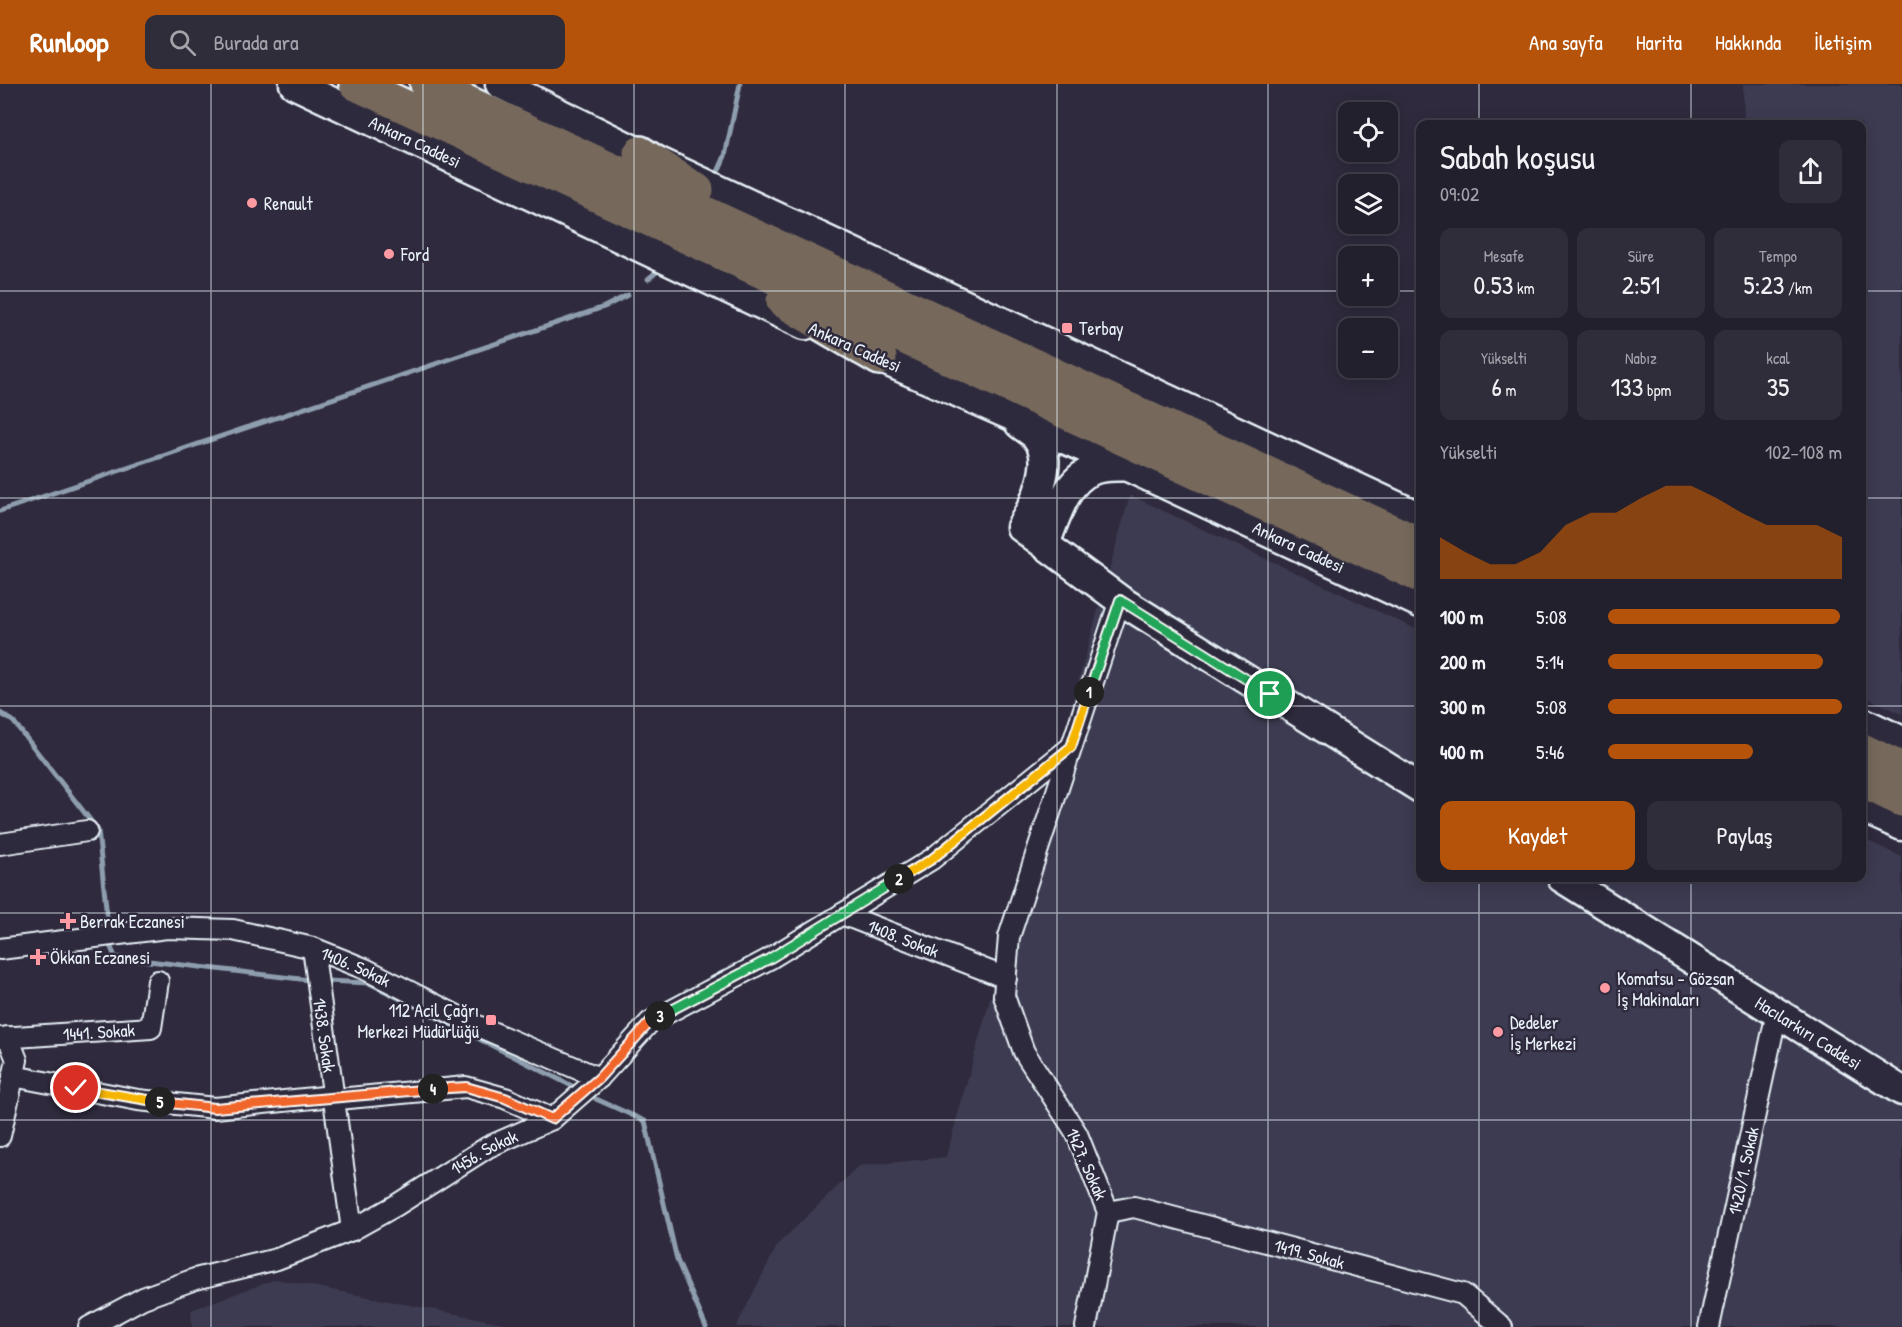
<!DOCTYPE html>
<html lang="tr">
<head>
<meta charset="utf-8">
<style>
	:root { --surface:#23202e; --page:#2f2d3a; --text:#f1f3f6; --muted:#a3a3aa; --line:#403e4a; --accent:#b45309 }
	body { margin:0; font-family:"Patrick Hand",sans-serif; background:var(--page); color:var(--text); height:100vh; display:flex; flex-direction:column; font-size:22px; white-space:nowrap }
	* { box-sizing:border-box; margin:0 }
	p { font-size:20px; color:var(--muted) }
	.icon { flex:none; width:33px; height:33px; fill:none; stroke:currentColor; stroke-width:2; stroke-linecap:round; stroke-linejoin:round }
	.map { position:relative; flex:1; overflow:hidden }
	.sheet { position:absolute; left:1416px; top:36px; width:450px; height:762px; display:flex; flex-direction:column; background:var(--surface); border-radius:12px; box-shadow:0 3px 15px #0003,0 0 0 2px var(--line) }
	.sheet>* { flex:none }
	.controls { position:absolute; left:1338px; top:18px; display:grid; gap:12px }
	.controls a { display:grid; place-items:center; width:60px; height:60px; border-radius:12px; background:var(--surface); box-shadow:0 3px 15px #0003,0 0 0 2px var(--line); font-size:30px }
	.pin { position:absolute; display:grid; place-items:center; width:51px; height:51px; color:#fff; margin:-26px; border:3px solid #fff; border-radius:50%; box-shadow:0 2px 6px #0007 }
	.km { position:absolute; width:30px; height:30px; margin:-15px; border-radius:50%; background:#222; color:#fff; font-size:16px; line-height:30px; text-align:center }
	.round { display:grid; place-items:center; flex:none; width:63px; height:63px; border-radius:12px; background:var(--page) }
	.summary { display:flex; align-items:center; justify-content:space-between; height:102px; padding:0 24px }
	h1 { font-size:33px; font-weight:600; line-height:45px }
	.metrics { display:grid; grid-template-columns:repeat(3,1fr); gap:9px; height:102px; padding:6px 24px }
	.metrics div { display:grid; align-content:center; border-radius:12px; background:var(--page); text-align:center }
	.metrics b { font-size:26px; font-weight:600 }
	.metrics small { font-size:16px; font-weight:400 }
	.metrics p { font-size:16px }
	.chart { height:168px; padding:12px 24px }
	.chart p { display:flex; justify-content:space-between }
	.chart svg { width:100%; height:108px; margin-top:6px; fill:var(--accent); opacity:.7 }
	.primary-button { display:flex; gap:12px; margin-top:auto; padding:12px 24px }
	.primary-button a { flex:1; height:69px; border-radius:12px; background:var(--accent); color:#fff; font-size:24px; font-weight:600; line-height:69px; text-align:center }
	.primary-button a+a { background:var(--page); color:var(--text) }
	ul { padding:0 24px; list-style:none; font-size:20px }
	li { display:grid; grid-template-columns:96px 72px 1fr; align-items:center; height:45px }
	li i { height:15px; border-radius:8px; background:var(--accent) }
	header { display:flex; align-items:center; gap:36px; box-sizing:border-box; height:84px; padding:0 30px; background:var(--accent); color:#fff }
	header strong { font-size:28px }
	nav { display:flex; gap:33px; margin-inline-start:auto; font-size:21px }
	.search { width:420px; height:54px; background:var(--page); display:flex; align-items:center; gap:15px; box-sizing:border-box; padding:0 21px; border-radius:12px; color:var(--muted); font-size:22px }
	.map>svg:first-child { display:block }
	.built { fill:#3d3b51 }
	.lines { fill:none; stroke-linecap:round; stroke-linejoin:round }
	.stream { stroke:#8e9eae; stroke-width:5 }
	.street-casing { stroke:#e8f1f8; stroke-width:24 }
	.secondary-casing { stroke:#e8f1f8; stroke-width:33 }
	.highway-casing { stroke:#e8f1f8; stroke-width:38 }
	.street { stroke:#2f2a3d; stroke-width:20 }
	.secondary { stroke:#2f2a3d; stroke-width:28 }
	.highway { stroke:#76695c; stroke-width:33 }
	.split-1-casing { stroke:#fff; stroke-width:12 }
	.split-2-casing { stroke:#fff; stroke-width:12 }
	.split-3-casing { stroke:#fff; stroke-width:12 }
	.split-4-casing { stroke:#fff; stroke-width:12 }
	.split-5-casing { stroke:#fff; stroke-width:12 }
	.split-6-casing { stroke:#fff; stroke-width:12 }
	.split-1 { stroke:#22a559; stroke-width:8 }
	.split-2 { stroke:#f5b400; stroke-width:8 }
	.split-3 { stroke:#22a559; stroke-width:8 }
	.split-4 { stroke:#f0652b; stroke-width:8 }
	.split-5 { stroke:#f0652b; stroke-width:8 }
	.split-6 { stroke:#f5b400; stroke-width:8 }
	.grid { fill:none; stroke:#e8f1f8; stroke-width:1.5; stroke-opacity:0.55 }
	.poi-dot { fill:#ff9aa2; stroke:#2f2a3d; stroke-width:2 }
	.labels { text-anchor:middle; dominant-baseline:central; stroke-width:5; stroke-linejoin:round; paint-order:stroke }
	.street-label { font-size:18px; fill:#e8f1f8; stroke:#2f2a3d }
	.poi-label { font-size:18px; fill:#e8f1f8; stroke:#2f2a3d; text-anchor:start }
</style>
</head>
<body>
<header>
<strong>Runloop</strong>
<div class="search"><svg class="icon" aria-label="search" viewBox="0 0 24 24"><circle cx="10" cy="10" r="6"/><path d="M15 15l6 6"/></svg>Burada ara</div>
<nav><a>Ana sayfa</a><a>Harita</a><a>Hakkında</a><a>İletişim</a></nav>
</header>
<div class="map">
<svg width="1902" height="1243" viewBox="0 0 1902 1243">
	<rect width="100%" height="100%" fill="#2f2a3d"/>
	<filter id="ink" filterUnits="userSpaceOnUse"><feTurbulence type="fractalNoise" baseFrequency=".0167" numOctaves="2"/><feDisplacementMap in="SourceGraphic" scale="12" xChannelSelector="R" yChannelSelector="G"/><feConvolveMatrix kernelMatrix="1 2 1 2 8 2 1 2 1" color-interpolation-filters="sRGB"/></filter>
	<g filter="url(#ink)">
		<g class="built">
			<polygon points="1743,0 1902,0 1902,630 1862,611 1862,40 1744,40"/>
			<polygon points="1130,411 1420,547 1420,794 1862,794 1862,754 1902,773 1902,1243 736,1243 778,1160 859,1082 946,1073"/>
			<polygon points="276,1195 524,1243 192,1243 191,1226"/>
		</g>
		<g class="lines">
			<g class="stream">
				<polyline points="717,90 725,72 740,0"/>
				<polyline points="648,195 659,186"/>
				<polyline points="0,427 604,223 628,211"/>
				<polyline points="0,629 13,637 98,746 108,843"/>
				<polyline points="110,861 115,873 309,896"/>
				<polyline points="327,897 369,899 574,1003"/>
				<polyline points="596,1015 645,1037 677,1176 706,1243"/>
			</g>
			<g class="street-casing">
				<g id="street">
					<polyline points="0,760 87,747"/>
					<path id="s1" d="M842,830L1006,894"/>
					<path id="s2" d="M313,864L352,1146"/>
					<path id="s3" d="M0,865L167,844L233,846L313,864L365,885L473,940L599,994"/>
					<path id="s4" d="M0,954L151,944L158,897"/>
					<polyline points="13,992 138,1016 215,1024 333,1012 338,1015 466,1003 505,1014 552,1035"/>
					<polyline points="0,1052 17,976 8,953"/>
					<path id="s5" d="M1108,1128L1134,1123L1463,1210L1502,1243"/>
					<path id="s6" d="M89,1243L143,1214L195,1195L277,1175L352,1146L395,1122L488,1063L552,1035L599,994L650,938L769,875L932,775L1071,663"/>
					<polyline points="1086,1243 1108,1128 1077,1050 1024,968 1004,912 1009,853 1120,516"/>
					<path id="s7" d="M1709,1243L1777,928"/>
				</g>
			</g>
			<g class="secondary-casing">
				<g id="secondary">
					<path id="s8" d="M294,0L805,241"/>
					<polyline points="500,0 640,69 1420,433"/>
					<path id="s9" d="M861,266L1126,382L1420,519"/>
					<path d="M1019,339C1024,344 1033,348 1037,354C1056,377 1034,422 1021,443L1120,516L1420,704"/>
					<path d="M1045,460C1055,436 1065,396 1093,386C1102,382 1116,383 1126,382"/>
					<polyline points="1862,638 1902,657"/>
					<polyline points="1862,724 1902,742"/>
					<path id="s10" d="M1562,794L1902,1007"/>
				</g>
			</g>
			<g class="highway-casing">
				<g id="highway">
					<polyline points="356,0 1420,492"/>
					<polyline points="427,0 1420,460"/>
					<polyline points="640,69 697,106"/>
					<polyline points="783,217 880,274"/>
					<polyline points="1862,666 1902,685"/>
					<polyline points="1862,697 1902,716"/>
				</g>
			</g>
			<use href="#street" class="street"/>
			<use href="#secondary" class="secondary"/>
			<use href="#highway" class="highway"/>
		</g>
	</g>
	<g class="lines" filter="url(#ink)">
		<g class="split-1-casing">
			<polyline id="split-1" points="1089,608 1120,516 1270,610"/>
		</g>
		<g class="split-2-casing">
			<polyline id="split-2" points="899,795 932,775 1071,663 1089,608"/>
		</g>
		<g class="split-3-casing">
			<polyline id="split-3" points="660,932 769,875 899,795"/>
		</g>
		<g class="split-4-casing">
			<polyline id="split-4" points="433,1005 466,1003 505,1014 552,1035 599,994 650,938 660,932"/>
		</g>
		<g class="split-5-casing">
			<polyline id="split-5" points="160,1018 215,1024 433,1005"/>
		</g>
		<g class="split-6-casing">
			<polyline id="split-6" points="76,1004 160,1018"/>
		</g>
		<use href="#split-1" class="split-1"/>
		<use href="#split-2" class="split-2"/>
		<use href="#split-3" class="split-3"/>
		<use href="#split-4" class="split-4"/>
		<use href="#split-5" class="split-5"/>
		<use href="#split-6" class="split-6"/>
	</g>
	<path class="grid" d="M211,0V1243M423,0V1243M634,0V1243M845,0V1243M1057,0V1243M1268,0V1243M1479,0V40M1691,0V40M0,207H1348M1388,207H1420M1862,207H1902M0,414H1420M1862,414H1902M0,622H1420M1862,622H1902M1479,794V1243M1691,794V1243M0,829H1902M0,1036H1902"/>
	<g class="poi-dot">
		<circle cx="252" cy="119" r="6"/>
		<circle cx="389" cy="170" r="6"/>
		<rect x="1061" y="238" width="12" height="12" rx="3"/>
		<path d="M65 828h6v6h6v6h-6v6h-6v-6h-6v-6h6z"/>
		<path d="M35 864h6v6h6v6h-6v6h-6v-6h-6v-6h6z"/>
		<circle cx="1605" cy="904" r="6"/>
		<rect x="485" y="930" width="12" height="12" rx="3"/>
		<circle cx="1498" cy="948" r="6"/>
	</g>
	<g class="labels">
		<g class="street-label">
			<text stroke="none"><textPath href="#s8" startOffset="134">Ankara Caddesi</textPath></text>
			<text transform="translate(855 263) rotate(24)">Ankara Caddesi</text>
			<text stroke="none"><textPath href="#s9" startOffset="480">Ankara Caddesi</textPath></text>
			<text stroke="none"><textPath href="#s1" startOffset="66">1408. Sokak</textPath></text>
			<text stroke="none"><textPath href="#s3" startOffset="363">1406. Sokak</textPath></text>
			<text stroke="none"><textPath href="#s4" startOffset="99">1441. Sokak</textPath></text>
			<text stroke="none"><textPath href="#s10" startOffset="291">Hacılarkırı Caddesi</textPath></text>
			<text stroke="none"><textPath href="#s2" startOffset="88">1438. Sokak</textPath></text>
			<text stroke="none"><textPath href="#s6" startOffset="435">1456. Sokak</textPath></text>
			<text transform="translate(1087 1080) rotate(66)">1427. Sokak</text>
			<text stroke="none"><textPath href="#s7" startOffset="160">1420/1. Sokak</textPath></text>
			<text stroke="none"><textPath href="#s5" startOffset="208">1419. Sokak</textPath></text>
		</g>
		<g class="poi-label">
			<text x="264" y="119">Renault</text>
			<text x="401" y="170">Ford</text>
			<text x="1079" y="244">Terbay</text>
			<text x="80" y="837">Berrak Eczanesi</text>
			<text x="50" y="873">Ökkan Eczanesi</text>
			<text x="1617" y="894">Komatsu - Gözsan<tspan x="1617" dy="21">İş Makinaları</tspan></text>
			<text x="479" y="926" text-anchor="end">112 Acil Çağrı<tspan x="479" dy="21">Merkezi Müdürlüğü</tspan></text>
			<text x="1510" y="938">Dedeler<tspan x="1510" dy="21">İş Merkezi</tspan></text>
		</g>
	</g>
</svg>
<div class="controls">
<a><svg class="icon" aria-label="locate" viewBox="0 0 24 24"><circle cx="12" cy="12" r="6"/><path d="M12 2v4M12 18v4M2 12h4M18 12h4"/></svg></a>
<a><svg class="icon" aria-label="layers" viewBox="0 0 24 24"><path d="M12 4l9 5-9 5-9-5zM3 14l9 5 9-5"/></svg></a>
<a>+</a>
<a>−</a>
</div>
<div class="pin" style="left:1270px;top:610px;background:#1e9e55"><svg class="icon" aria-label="arrive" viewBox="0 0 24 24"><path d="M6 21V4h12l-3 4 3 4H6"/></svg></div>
<div class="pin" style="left:76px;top:1004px;background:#d93025"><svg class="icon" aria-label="check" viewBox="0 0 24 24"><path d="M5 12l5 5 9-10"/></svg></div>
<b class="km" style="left:1089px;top:608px">1</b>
<b class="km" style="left:899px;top:795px">2</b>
<b class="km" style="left:660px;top:932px">3</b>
<b class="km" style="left:433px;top:1005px">4</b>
<b class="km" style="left:160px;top:1018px">5</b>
<section class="sheet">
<div class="summary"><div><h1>Sabah koşusu</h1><p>09:02</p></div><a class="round"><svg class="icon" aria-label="share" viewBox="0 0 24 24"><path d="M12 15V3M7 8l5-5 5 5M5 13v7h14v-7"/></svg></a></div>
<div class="metrics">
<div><p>Mesafe</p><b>0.53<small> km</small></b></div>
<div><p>Süre</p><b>2:51</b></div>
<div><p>Tempo</p><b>5:23<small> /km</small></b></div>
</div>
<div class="metrics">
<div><p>Yükselti</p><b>6<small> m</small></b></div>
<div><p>Nabız</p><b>133<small> bpm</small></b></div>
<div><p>kcal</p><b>35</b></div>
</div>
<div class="chart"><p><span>Yükselti</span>102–108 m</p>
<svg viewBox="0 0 160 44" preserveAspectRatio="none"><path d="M0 44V27L10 33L20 38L30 38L40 33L50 22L60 17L70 17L80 11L90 6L100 6L110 11L120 17L130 22L140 22L150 22L160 27V44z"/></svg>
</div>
<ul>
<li><b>100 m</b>5:08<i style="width:99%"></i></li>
<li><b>200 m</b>5:14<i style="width:92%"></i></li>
<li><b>300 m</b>5:08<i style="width:100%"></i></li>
<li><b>400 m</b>5:46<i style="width:62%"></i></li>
</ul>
<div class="primary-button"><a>Kaydet</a><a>Paylaş</a></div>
</section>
</div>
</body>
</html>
